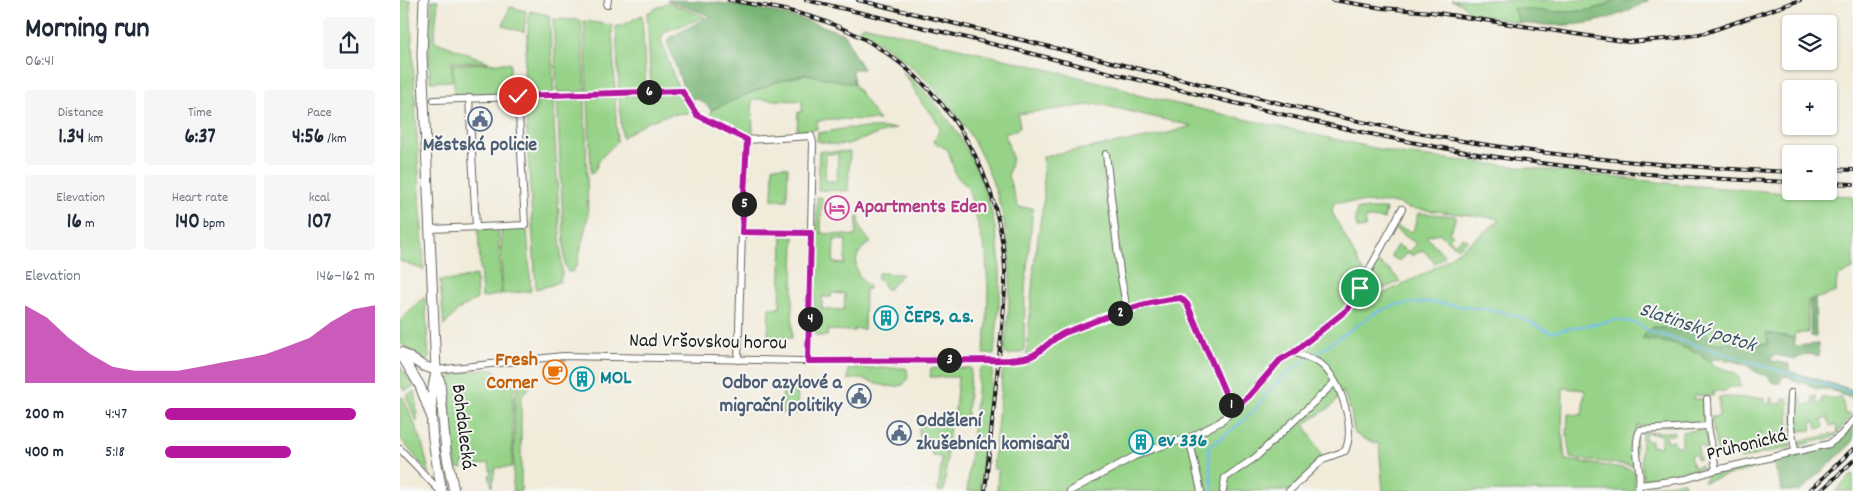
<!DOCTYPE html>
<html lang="en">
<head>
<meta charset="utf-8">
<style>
	:root { --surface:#fff; --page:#f6f6f7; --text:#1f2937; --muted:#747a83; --accent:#b5179e }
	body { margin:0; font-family:Dekko,sans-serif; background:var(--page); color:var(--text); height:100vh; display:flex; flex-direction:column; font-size:19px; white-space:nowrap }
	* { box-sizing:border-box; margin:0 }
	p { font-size:16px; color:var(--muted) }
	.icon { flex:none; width:28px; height:28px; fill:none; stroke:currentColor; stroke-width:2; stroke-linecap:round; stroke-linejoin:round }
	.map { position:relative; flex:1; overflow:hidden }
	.drawer { display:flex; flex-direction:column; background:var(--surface); width:400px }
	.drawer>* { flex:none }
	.controls { position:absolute; left:1382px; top:15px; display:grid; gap:10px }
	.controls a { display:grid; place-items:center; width:55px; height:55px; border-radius:5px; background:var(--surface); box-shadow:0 1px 4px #0004; font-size:25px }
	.pin { position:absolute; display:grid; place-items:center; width:42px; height:42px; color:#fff; margin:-21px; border:2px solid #fff; border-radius:50%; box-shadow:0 1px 5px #0007 }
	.km { position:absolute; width:25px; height:25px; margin:-12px; border-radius:50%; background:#222; color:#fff; font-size:14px; line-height:25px; text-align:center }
	.round { display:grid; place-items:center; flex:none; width:52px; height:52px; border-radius:5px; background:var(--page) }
	.headline { display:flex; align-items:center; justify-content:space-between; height:85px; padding:0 25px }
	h1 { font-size:28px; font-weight:800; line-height:38px }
	.stats { display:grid; grid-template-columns:repeat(3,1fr); gap:8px; height:85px; padding:5px 25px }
	.stats div { display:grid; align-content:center; border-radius:5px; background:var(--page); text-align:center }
	.stats b { font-size:21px; font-weight:800 }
	.stats small { font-size:14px; font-weight:400 }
	.stats p { font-size:14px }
	.chart { height:140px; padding:10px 25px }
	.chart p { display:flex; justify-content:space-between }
	.chart svg { width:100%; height:90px; margin-top:5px; fill:var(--accent); opacity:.7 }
	ul { padding:0 25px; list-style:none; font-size:16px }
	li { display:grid; grid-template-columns:80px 60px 1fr; align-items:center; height:38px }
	li i { height:12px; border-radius:6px; background:var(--accent) }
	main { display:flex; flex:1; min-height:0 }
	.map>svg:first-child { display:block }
	.green { fill:#96d388; stroke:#597852; fill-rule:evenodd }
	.forest { fill:#78b574; stroke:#4a6848 }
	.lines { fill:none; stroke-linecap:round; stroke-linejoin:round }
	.stream { stroke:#77beef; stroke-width:2 }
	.street-casing { stroke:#67645e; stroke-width:8 }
	.secondary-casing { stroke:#67645e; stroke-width:11 }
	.street { stroke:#fff; stroke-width:6 }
	.secondary { stroke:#fff; stroke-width:9 }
	.rail-casing { stroke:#1c1c1c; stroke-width:4 }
	.rail { stroke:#f6f6f2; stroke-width:2; stroke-dasharray:5.5; stroke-linecap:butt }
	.street-bridge-casing { stroke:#67645e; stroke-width:8; stroke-linecap:butt }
	.street-bridge { stroke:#fff; stroke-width:6 }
	.route-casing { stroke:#fff; stroke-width:10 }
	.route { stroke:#b5179e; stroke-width:6 }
	.labels { text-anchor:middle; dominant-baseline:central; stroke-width:4; stroke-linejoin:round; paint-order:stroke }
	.service-label { font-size:20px; font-weight:bold; fill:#4e5e75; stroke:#f6f6f2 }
	.hotel-label { font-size:20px; font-weight:bold; fill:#b23c85; stroke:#f6f6f2; text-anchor:start }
	.culture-label { font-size:20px; font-weight:bold; fill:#0d838f; stroke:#f6f6f2; text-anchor:start }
	.street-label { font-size:20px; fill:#1c1c1c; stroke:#f6f6f2 }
	.food-label { font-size:20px; font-weight:bold; fill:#c56008; stroke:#f6f6f2; text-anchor:end }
	.water-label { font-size:21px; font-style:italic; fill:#3c5566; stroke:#f6f6f2 }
</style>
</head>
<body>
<main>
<section class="drawer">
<div class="headline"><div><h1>Morning run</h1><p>06:41</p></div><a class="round"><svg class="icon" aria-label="share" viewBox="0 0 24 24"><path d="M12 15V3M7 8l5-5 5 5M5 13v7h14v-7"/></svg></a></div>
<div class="stats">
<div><p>Distance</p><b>1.34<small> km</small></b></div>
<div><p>Time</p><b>6:37</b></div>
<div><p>Pace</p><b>4:56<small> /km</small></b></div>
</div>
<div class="stats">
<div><p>Elevation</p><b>16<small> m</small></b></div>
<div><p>Heart rate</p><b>140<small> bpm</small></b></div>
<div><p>kcal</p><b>107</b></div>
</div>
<div class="chart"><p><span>Elevation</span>146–162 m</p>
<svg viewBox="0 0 160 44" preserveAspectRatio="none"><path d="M0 44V6L10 12L20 22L30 30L40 36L50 38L60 38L70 38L80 36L90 34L100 32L110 30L120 26L130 22L140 14L150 8L160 6V44z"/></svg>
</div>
<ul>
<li><b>200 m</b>4:47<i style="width:91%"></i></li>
<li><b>400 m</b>5:18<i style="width:60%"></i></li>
</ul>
</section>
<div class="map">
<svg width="1453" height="491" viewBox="0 0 1453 491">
	<rect width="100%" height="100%" fill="#f6f6f2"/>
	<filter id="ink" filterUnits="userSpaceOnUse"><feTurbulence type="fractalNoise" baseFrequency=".02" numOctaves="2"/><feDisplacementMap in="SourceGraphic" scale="10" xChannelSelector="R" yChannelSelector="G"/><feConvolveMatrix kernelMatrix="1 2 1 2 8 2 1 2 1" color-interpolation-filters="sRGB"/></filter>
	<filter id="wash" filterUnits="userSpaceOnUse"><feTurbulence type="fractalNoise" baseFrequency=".0096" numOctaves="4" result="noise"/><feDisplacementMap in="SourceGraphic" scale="20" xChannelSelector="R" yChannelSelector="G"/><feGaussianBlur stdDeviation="1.12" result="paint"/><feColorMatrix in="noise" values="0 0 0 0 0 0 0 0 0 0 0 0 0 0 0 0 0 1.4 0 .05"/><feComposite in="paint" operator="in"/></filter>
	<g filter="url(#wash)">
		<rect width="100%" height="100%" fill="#f1ebda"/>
		<g class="green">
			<polygon points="0,0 10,0 24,270 0,261"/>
			<polygon points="32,0 38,0 34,41 89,62 52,62 52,81 30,82 29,57"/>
			<path d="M1051,0H1215C1186,18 1145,11 1113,9L1120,23L1070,13L1064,5Z"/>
			<polygon points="268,2 305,17 264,32 261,40 278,88 251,90 247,13"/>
			<polygon points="110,7 126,11 124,32 103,26"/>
			<polygon points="130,11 149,15 154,91 152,94 125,94 124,71"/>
			<polygon points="242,15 246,90 219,91 216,26 221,26"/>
			<polygon points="153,19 181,20 185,90 183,92 157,92"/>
			<polygon points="184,21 212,25 215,91 187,92"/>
			<path d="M463,25L720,87L737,95L1001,154L1285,185L1387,193L1453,196V269L1437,277L1436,292L1408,301V333H1395L1394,338L1367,333L1368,344L1313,343L1306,333L1253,327L1245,334L1243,339C1259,341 1295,344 1304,359L1311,361L1315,367C1328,370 1340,371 1341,387H1329L1326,391H1313V396L1294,395V399H1303L1304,424L1274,426H1237L1235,462L1234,466L1170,458L1167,432L1168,414L1182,415L1185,390L1163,388L1162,430L1165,460L1230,469L1235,473L1234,491H983L979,444L964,439L954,433L951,412L943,391L932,406L904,424L924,460L892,491H597L598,469H593L603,366L626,363L634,264L644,197L643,156L757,136L792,126L698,104L618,114L620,128L605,134L612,158L608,176L618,207L633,208L625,289L624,351L608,355L604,353C607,321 612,290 609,258C601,158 545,77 457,30ZM934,202L997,203L1008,208L1096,218L1099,221L1042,263L1024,274L951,309L965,275L932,212Z"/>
			<polygon points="110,63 110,93 54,95 53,64"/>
			<path d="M502,71C562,119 597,194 600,270C601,298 597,326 594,354H583L587,323L588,289L586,255L568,187L556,176L548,150L534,142L540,128L532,114L522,104L513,87Z"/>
			<polygon points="406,74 454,84 479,120 427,119 417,122 417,129 397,132 398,112 402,112 402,101 352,99 353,135 339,133 311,119 311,110 376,82"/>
			<path d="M278,93L282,95L291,109L288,113C261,114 244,122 222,138L219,96Z"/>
			<polygon points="215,95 217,142 200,159 194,172 191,174 188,97"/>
			<polygon points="182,96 185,99 188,216 177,265 172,272 168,272 165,266 157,97"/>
			<polygon points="153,101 162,274 160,281 152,285 136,289 125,102"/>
			<polygon points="447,128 496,128 448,144 437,145 417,141 418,132 420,133"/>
			<path d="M419,151L450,152L448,191L418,190ZM426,154H438L437,181H425Z"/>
			<polygon points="373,166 388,167 387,200 372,200"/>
			<path d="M417,197H422L421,233L456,236L457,216H459L460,228L471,243C450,252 453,275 469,287V289H465L464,329H455L454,331L428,330L427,336H416L414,333ZM434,240H446L445,264L433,263ZM432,293L445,294L444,310L422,309V297H431Z"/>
			<polygon points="957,209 986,209 984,219 966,218 965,228 957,228 955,220"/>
			<polygon points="1018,213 1056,216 1052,229 1048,231 1053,235 1049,239 1054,244 1063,237 1068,240 1057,248 1039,233 1026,236 1045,256 1035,263 1023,250 1012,256 1008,252 999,261 991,256 997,245 1009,252 1017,244 996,230 997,227 1013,232"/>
			<polygon points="98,228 101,294 82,298 78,229"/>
			<polygon points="101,228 127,228 131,291 102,294"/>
			<polygon points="382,236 394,237 392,338 368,338 369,308 380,308"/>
			<polygon points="977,262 990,270 1000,281 979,291 968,280"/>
			<polygon points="478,273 502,274 489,289 486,289 480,280 477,280"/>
			<polygon points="76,275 77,299 58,310 44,326 40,280 56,280"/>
			<polygon points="25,297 29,359 27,361 0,343 0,321"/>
			<polygon points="590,365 593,367 580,491 567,491 579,371 583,366"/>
			<polygon points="0,366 14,386 4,391 0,383"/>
			<path d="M450,368H504L507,369L508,378L503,385C481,392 468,374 448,380V370Z"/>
			<polygon points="531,368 569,368 571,369 566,425 554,423 558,377 530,377"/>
			<polygon points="94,369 103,385 103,382 110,385 120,384 113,392 113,397 112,467 95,468 92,487 89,475 91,474 89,463 74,466 73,462 62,463 63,468 56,468 47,382 49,377 54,373"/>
			<polygon points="383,383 398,383 397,413 382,413"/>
			<polygon points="123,384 129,384 129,388 124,392 121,399 121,491 113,491 115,396 117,390"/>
			<polygon points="14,391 16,394 17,422 6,396"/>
			<polygon points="1393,395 1401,396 1404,405 1413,403 1412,397 1416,396 1417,404 1422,403 1422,398 1442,398 1445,414 1451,414 1438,433 1432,438 1397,446 1396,442 1438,433 1436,425 1430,426 1428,418 1422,420 1424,427 1417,429 1415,421 1411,422 1412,430 1398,431 1397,423 1393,423"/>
			<polygon points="3,397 21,439 30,475 0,438 0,398"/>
			<polygon points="1319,397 1364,398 1365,404 1370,404 1370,398 1373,397 1373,404 1383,403 1383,398 1388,398 1389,435 1363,441 1361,432 1358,433 1359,442 1352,444 1354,452 1391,443 1391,447 1341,459 1340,456 1346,454 1345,445 1317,452 1311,417 1319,416"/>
			<polygon points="519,423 550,424 544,491 538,491 542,457 532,456 532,438 519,437"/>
			<path d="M1305,429L1308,448L1303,449V446L1297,445L1300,459L1297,460L1295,454L1290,455L1293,467L1301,465L1302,468L1267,477L1243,479L1241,455L1242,433L1243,432H1274V435H1266V441H1274L1275,446H1282V432ZM1246,433L1261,435V447L1251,446V441L1245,440Z"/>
			<polygon points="1373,460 1374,463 1303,482 1307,475"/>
			<polygon points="1453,474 1453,491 1435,491"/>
			<polygon points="1280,482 1284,482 1285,486 1264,491 1243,491 1249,487"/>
		</g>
		<g class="forest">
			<path d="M267,0C325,0 393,12 446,35L452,51L463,69H452L454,84L406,74L376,82L311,110L302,101L294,98L290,101L283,87L267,41L271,37L310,16Z"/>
			<path d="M1215,0H1249C1203,26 1171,28 1120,23L1113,8C1145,11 1186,18 1215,0Z"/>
			<polygon points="1415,299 1416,337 1411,336 1410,300"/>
			<path d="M1253,327L1306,333L1313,343L1368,344L1366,333L1394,338L1395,346L1418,344L1419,356L1408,354L1395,359L1375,355L1371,358L1372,361L1389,364V371L1453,390V399L1429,389H1416L1406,383H1398L1388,376L1382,377L1380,383H1374L1367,375C1357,376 1354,369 1346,365C1337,361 1323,359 1314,359L1311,361L1304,359L1301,354H1297L1276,344L1243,339L1245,334Z"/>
			<polygon points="1453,424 1453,442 1401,491 1382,491 1373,460 1434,445 1441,440"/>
		</g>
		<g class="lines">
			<g class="stream">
				<polyline points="911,357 975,313 994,305 1029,302 1099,311 1120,317 1150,332 1217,320 1236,323 1249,331 1453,393"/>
				<path d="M813,491L808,447C825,436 840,425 854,410C862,402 868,391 876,383C885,374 896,367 907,359"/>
			</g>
		</g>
	</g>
	<g filter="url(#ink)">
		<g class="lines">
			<g class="street-casing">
				<g id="street">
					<polyline points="207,5 208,0"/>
					<polyline points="69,98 76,227"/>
					<polyline points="34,100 282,91 297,115 347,140 411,136 413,142 408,361"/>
					<polyline points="706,154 720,272 727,310"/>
					<polyline points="30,229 125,225 118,96"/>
					<polyline points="342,232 411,233"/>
					<polyline points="338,360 342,232 347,140"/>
					<path d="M609,360C618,359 629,358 637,353C647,346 652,339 663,333C702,319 740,301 781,298L787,304L830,404L834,409"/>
					<polyline points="36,370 163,356 400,361 581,360"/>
					<polyline points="1391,393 1390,421 1395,451"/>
					<polyline points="1307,399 1308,426 1316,470"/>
					<polyline points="789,438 801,491"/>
					<polyline points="0,449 40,491"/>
					<polyline points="1240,485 1286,479 1316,470 1429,444 1441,435 1453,420"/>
					<polyline points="670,491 735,456 755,448 789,438 820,422 849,396 880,360 894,352 948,309 1002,209"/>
					<polyline points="823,491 825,478 856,457 934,383"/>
					<path d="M889,491L923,459L945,451C956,427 941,382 922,365C914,359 903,356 894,352"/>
					<path d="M1238,491C1244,472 1231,449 1240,430L1308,426"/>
				</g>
			</g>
			<g class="secondary-casing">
				<g id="secondary">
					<polyline points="24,0 22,55 36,370 40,382 46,452 54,491"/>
					<polyline points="1,352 23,366 36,370"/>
					<polyline points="0,353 20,386 30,413"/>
					<path d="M36,372C26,414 34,450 42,491"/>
				</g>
			</g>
			<use href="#street" class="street"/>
			<use href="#secondary" class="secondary"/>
			<g class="rail-casing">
				<g id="rail">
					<path d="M329,0C364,6 399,11 432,24C533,63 600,162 605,269C606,298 602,327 599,356C594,401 590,446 585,491"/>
					<path d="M406,0C516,25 625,52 735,79C843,105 950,132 1060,151C1169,170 1280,178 1391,182"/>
					<path d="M458,0C568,26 678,54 788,81C879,103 970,126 1063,141C1172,159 1281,167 1391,172"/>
					<polyline points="933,0 982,8 1031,12 1228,42 1278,38 1305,33 1400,0"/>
					<polyline points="1429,169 1453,170"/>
					<polyline points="1429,183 1453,184"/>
					<polyline points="1409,491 1453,449"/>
					<polyline points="1421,491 1453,461"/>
				</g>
			</g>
			<use href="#rail" class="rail"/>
			<g class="street-bridge-casing">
				<polyline id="street-bridge" points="581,360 609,360"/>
			</g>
			<use href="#street-bridge" class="street-bridge"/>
		</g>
	</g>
	<g class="lines" filter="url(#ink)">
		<g class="route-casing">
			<path id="route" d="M118,96L282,91L297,115L347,140L342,232L411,233L408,361L609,360C618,359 629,359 637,353C647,346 652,339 664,333C702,319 740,301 781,298L787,304L830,404L834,409L849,396L880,360L894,352L948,309L960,288"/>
		</g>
		<use href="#route" class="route"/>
	</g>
	<defs>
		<g id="civic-ring" transform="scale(1.25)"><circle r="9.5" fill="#f6f6f2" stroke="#5c6f8a" stroke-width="1.5"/><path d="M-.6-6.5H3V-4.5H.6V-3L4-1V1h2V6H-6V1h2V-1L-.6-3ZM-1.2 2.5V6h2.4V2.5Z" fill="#5c6f8a"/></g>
		<g id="hotel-ring" transform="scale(1.25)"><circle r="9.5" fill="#f6f6f2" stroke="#d1479c" stroke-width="1.5"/><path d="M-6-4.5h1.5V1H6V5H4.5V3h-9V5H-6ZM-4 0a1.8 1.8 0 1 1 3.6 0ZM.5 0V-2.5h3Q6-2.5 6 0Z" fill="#d1479c"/></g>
		<g id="building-ring" transform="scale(1.25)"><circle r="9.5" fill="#f6f6f2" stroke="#0f9aa8" stroke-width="1.5"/><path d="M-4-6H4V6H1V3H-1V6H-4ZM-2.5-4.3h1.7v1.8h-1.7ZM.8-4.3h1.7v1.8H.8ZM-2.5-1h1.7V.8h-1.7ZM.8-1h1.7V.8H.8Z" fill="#0f9aa8"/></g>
		<g id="cafe-ring" transform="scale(1.25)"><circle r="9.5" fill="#f6f6f2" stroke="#e8710a" stroke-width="1.5"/><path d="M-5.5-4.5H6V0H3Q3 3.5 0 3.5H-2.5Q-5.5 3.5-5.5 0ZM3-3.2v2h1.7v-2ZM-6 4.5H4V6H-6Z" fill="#e8710a"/></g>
	</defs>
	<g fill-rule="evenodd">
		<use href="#civic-ring" x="80" y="119"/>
		<use href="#hotel-ring" x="437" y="208"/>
		<use href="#building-ring" x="486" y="318"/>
		<use href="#cafe-ring" x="155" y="372"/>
		<use href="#building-ring" x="182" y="379"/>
		<use href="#civic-ring" x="459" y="396"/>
		<use href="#civic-ring" x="499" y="433"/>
		<use href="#building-ring" x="741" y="442"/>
	</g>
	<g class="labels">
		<g class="service-label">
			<text x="80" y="146">Městská policie</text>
			<text x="442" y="384" text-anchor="end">Odbor azylové a<tspan x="442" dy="23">migrační politiky</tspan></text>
			<text x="516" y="422" text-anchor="start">Oddělení<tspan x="516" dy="23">zkušebních komisařů</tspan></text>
		</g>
		<g class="hotel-label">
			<text x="454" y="208">Apartments Eden</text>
		</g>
		<g class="culture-label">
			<text x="504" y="318">ČEPS, a.s.</text>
			<text x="200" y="379">MOL</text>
			<text x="758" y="442">ev 336</text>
		</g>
		<g class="street-label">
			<text transform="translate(308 343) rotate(1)">Nad Vršovskou horou</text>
			<text transform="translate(62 427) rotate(83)">Bohdalecká</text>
			<text transform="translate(1347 446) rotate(-14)">Průhonická</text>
		</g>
		<g class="food-label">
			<text x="138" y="361">Fresh<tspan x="138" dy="23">Corner</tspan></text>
		</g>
		<g class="water-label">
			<text transform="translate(1297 329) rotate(18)">Slatinský potok</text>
		</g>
	</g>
</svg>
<div class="controls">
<a><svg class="icon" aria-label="layers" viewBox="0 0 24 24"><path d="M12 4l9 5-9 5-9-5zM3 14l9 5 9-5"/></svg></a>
<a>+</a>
<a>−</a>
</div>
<div class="pin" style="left:960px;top:288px;background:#1e9e55"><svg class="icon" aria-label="arrive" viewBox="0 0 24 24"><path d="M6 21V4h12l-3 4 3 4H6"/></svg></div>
<div class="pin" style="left:118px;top:96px;background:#d93025"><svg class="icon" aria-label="check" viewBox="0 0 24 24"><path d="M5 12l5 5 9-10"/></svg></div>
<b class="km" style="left:831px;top:405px">1</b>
<b class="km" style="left:720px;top:313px">2</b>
<b class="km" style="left:549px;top:360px">3</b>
<b class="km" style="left:410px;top:319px">4</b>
<b class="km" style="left:344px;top:204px">5</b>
<b class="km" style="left:249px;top:92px">6</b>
</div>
</main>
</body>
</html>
